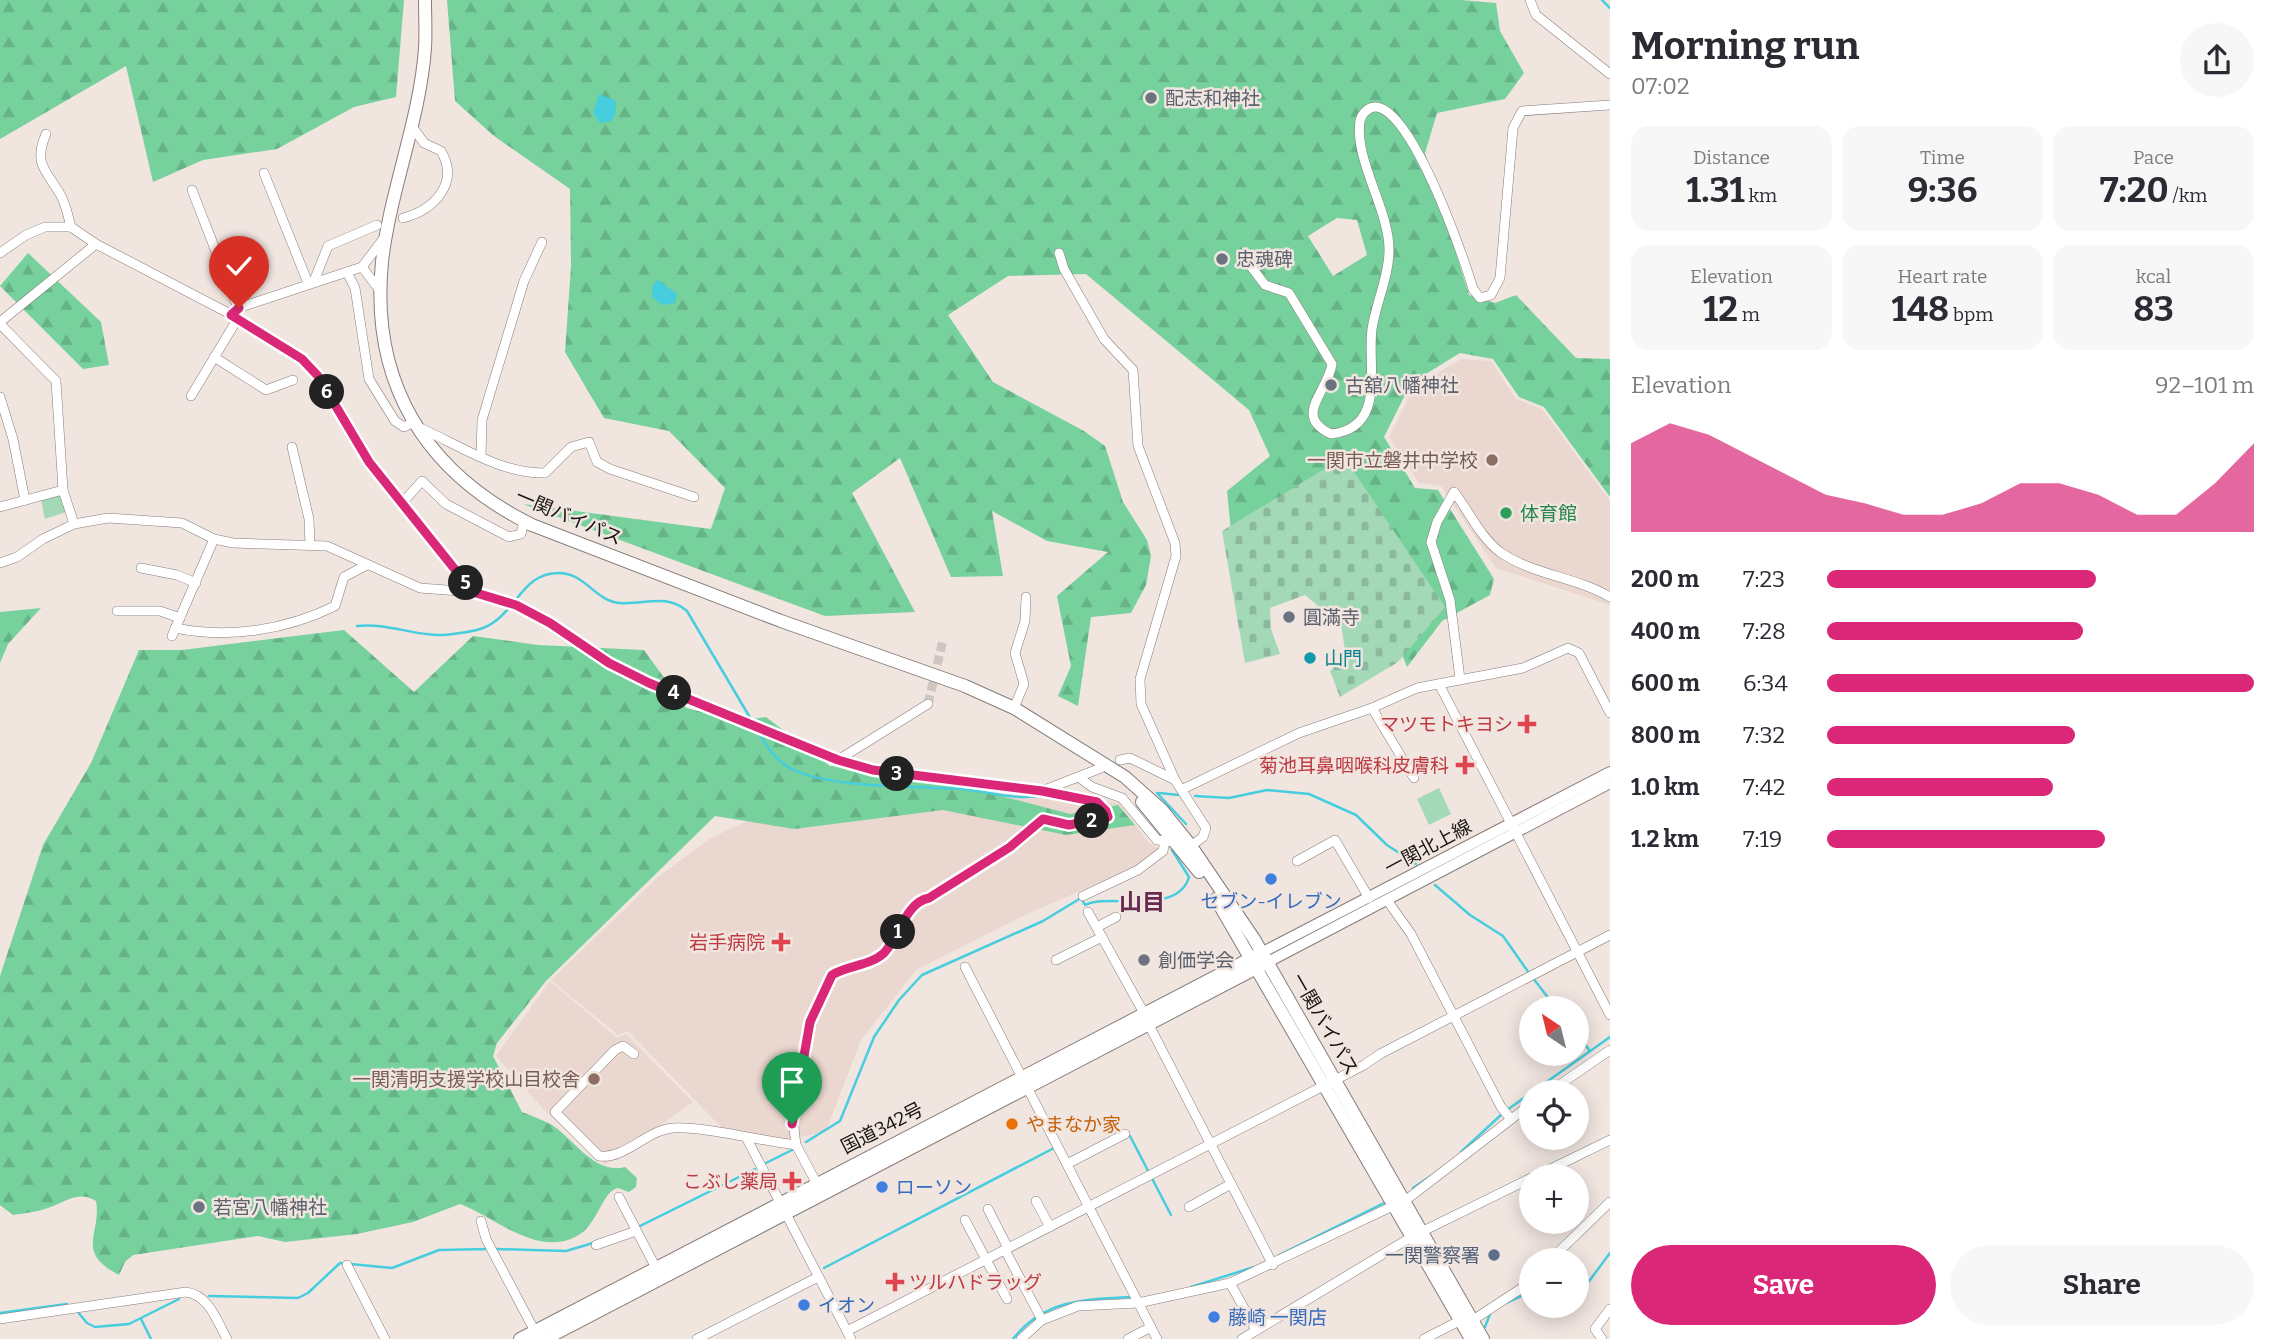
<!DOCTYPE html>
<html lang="en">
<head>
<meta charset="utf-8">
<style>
	:root { --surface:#fff; --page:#f7f7f7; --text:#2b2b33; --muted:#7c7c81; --accent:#db2777 }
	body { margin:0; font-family:Bitter,"Noto Sans JP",serif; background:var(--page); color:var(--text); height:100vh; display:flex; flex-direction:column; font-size:26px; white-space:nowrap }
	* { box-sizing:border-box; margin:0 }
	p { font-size:23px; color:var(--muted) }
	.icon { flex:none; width:38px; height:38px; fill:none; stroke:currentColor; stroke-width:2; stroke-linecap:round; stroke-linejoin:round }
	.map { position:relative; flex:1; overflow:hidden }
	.side { display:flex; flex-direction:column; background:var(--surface); width:665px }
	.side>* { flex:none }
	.needle { width:46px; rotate:325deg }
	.fabs { position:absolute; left:1519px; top:996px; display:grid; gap:14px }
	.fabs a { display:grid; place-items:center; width:70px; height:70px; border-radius:50%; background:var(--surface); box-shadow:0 4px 18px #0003; font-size:35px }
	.pin { position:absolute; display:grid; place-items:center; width:60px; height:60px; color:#fff; margin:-72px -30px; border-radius:50% 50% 50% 0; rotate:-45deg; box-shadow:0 0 7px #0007 }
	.pin .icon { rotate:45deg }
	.km { position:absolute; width:35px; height:35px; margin:-18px; border-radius:50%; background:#222; color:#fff; font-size:19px; line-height:35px; text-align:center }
	.round { display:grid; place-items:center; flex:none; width:74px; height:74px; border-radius:37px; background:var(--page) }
	.head { display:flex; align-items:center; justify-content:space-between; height:119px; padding:0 21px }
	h1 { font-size:38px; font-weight:700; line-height:52px }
	.figures { display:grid; grid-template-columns:repeat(3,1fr); gap:10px; height:119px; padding:7px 21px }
	.figures div { display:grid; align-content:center; border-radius:18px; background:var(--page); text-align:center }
	.figures b { font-size:35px; font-weight:700 }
	.figures small { font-size:19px; font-weight:400 }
	.figures p { font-size:19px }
	.chart { height:196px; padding:14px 21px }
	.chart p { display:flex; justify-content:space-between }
	.chart svg { width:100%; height:126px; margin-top:7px; fill:var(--accent); opacity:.7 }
	.primary-button { display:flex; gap:14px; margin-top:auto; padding:14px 21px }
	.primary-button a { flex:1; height:80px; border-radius:42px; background:var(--accent); color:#fff; font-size:28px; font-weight:700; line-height:80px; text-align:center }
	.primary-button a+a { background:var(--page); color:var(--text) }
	ul { padding:0 21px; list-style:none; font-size:23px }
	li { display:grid; grid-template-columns:112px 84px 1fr; align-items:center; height:52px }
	li i { height:18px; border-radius:9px; background:var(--accent) }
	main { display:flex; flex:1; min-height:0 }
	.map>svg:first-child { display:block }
	.built { fill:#ead7cf }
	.forest { fill:url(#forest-firs); fill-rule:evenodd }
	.cemetery { fill:url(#cemetery-stones) }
	.green { fill:#a4d9b8 }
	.water { fill:#46cdde }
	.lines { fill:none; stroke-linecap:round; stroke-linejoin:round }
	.stream { stroke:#46cdde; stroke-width:2.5 }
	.minor-tunnel { stroke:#d0c6c1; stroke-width:9; stroke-dasharray:9 4.5; stroke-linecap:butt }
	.minor-casing { stroke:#877d79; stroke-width:10 }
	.major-casing { stroke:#877d79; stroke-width:12 }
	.highway-casing { stroke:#877d79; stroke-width:14 }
	.minor { stroke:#fff; stroke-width:9 }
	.major { stroke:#fff; stroke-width:10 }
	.highway { stroke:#fff; stroke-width:12 }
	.route-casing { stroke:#fff; stroke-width:14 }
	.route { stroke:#db2777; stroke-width:9 }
	.worship-dot { fill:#6b7280; stroke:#f1e5e0; stroke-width:2.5 }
	.education-dot { fill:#8d6e63; stroke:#f1e5e0; stroke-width:2.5 }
	.leisure-dot { fill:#2e9e5b; stroke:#f1e5e0; stroke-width:2.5 }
	.culture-dot { fill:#0f9aa8; stroke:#f1e5e0; stroke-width:2.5 }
	.health-dot { fill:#e0444e; stroke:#f1e5e0; stroke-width:2.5 }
	.shop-dot { fill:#3f7fe0; stroke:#f1e5e0; stroke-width:2.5 }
	.food-dot { fill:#e8710a; stroke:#f1e5e0; stroke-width:2.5 }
	.service-dot { fill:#5c6f8a; stroke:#f1e5e0; stroke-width:2.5 }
	.labels { text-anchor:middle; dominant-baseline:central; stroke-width:5; stroke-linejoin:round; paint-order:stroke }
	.worship-label { font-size:19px; fill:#5b616d; stroke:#f1e5e0; text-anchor:start }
	.education-label { font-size:19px; fill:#785e54; stroke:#f1e5e0; text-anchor:end }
	.leisure-label { font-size:19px; fill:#27864d; stroke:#f1e5e0; text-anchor:start }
	.street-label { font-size:19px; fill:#171311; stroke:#f1e5e0 }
	.culture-label { font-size:19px; fill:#0d838f; stroke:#f1e5e0; text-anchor:start }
	.health-label { font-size:19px; fill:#be3a42; stroke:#f1e5e0; text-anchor:end }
	.shop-label { font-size:19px; fill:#366cbe; stroke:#f1e5e0; text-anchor:start }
	.food-label { font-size:19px; fill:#c56008; stroke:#f1e5e0; text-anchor:start }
	.service-label { font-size:19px; fill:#4e5e75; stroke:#f1e5e0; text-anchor:end }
	.quarter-label { font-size:23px; font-weight:bold; fill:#672b52; stroke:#f1e5e0 }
</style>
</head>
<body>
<main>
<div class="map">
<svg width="1610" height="1339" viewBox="0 0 1610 1339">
	<defs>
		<pattern id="forest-firs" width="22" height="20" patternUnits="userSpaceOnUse" patternTransform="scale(1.75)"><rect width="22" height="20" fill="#76d19d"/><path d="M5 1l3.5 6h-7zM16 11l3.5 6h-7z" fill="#65b386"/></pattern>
		<pattern id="cemetery-stones" width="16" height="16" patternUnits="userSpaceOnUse" patternTransform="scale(1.75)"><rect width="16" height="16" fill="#a4d9b8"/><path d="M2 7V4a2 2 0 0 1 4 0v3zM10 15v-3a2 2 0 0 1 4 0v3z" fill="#8cb99d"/></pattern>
	</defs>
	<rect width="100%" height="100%" fill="#f1e5e0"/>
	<g class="built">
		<polygon points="1461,359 1491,361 1516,399 1542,409 1610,501 1610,605 1496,568 1441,486 1419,483 1389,437 1414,387"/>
		<polygon points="1053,794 1119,803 1149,843 1160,849 1135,867 1027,914 916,970 861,1040 826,1131 784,1141 724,1130 628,1031 618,1035 551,980 658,877 709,839 799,796"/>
		<polygon points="550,981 617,1038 626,1034 693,1102 605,1165 547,1113 496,1056"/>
	</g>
	<g class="forest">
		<polygon points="0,0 404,0 396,97 354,107 277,149 203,160 153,182 126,66 0,139"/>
		<path d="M447,0H1461L1496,3L1500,31L1524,73L1505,99L1437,113L1425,153L1469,295L1495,303L1516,295L1576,358L1610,359V497L1544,407L1519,397L1493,359L1460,353L1411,383L1384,437L1415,488L1438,490L1494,579L1490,595L1442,621L1407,667L1383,606L1315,584L1240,621L1227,491L1270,456L1249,410L1086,274L1008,276L948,315L993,382L1084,431L1105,446L1123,502L1147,540L1151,556L1146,585L1131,613L1091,617L1078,706L1058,696L1071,666L1057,596L1108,552L1047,541L992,511L1003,576L951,577L900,458L852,493L915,612L825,616L523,504L711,529L725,488L669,431L604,418L565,352L571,266L570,189L494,136L455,101ZM1337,218L1357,220L1367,255L1333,276L1308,236Z"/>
		<polygon points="28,253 101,322 109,365 83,369 0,286"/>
		<polygon points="41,608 8,644 0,663 0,612"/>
		<path d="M344,630L414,692L473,636L538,645L644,650L686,708L739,721L766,717L830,766L898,769L1070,814L1118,805L1135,825L1066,835L943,810L794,829L715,816L546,981L497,1043L493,1056L522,1112C532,1116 543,1120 552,1125C575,1140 595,1175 625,1167L637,1178L636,1187L629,1192L618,1188C602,1191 598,1225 577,1236C536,1258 496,1217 460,1204L413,1222L357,1234L285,1242L258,1236L133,1255L125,1262L119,1275C74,1251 102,1234 96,1201C79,1190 65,1202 48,1208C37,1212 25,1213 13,1215L0,1205V976L43,845L91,763L139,650H182Z"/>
	</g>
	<polygon class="cemetery" points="1344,457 1445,607 1398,662 1340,697 1330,671 1346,656 1341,625 1305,595 1270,608 1271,629 1280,654 1245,663 1222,531"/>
	<g class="green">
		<polygon points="61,495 66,512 45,519 41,500"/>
		<polygon points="1439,788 1451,814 1429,825 1417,799"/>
	</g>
	<g class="water">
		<polygon points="599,94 616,101 615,115 611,121 600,123 593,113"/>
		<polygon points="658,280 677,294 675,303 662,305 652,297 653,284"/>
	</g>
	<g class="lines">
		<g class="stream">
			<polyline points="1602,0 1610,8"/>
			<path d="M357,626C389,622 420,639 453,634C467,632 482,631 494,622C518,606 525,572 560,573C586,574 595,601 620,603C644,605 666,593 687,611L752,721"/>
			<path d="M757,730C767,746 774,760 792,769C832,789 918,786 963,789C990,792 1017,801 1044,795"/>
			<polyline points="1157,793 1186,824"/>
			<polyline points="1159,793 1179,795"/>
			<polyline points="1195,796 1229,798 1267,790 1309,794 1356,815 1387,845 1416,864"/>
			<polyline points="1435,885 1470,915 1503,936 1529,973"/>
			<polyline points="1533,978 1556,1008"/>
			<polyline points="1577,1034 1590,1051"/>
			<polyline points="1507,1110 1610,1037"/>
			<polyline points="1130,1136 1171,1215"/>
			<path d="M806,1142L840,1121L874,1037L899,1000L922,975L1043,921L1081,898L1085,905C1088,904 1092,902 1095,902C1117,897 1179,913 1189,877L1172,850"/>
			<polyline points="1461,1152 1502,1114"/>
			<polyline points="766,1163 792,1150"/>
			<polyline points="1413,1188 1431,1176"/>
			<polyline points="638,1227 755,1169"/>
			<polyline points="496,1249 566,1251 593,1243"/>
			<polyline points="1279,1255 1386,1202"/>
			<polyline points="824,1268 1054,1148"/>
			<polyline points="1191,1287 1254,1267"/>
			<polyline points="209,1296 298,1298 308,1293 340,1263 392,1268 439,1250 489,1249"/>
			<polyline points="1578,1296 1610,1253"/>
			<polyline points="1504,1304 1526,1294 1531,1289"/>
			<polyline points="77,1311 87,1323 95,1327 129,1324 179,1299"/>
			<polyline points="0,1313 67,1304"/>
			<polyline points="141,1319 151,1339"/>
			<polyline points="1485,1327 1490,1314"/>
			<path d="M1013,1339C1044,1299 1086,1299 1133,1297"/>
		</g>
		<polyline class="minor-tunnel" points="928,704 943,640"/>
		<g class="minor-casing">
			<g id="minor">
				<polyline points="1530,0 1536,15 1610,74"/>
				<path d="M46,134C33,164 46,170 60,194C66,204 68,216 71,227"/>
				<polyline points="264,173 308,283"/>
				<polyline points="192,190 238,308"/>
				<path d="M403,218C434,210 460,183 441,151L424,143L411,125"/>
				<polyline points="0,253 26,235 45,227 71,227 96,244 238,318 302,359 318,376 369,462 473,592"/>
				<polyline points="1059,253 1064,269 1104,339 1133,370 1138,446 1175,543 1176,556 1140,679 1141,704 1175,780 1206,828 1203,837 1191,846"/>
				<path d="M1250,265L1265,285L1289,293L1332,364C1328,392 1292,416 1331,434C1387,428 1367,367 1372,329C1376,303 1389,276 1389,251C1390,211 1354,160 1360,121C1361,115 1367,108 1374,107C1411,104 1464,258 1473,289L1480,298L1491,295L1500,278L1513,128L1522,111L1610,105"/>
				<polyline points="362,267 384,238"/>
				<polyline points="347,272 355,288 369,379 395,421 404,427 414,422"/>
				<polyline points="314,281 328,246 377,225"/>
				<polyline points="231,315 238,308 362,267 381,292"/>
				<polyline points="0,322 96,244"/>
				<polyline points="0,324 56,381 63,490 74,524"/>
				<polyline points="214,357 266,390 293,380"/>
				<polyline points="191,396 238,318"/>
				<polyline points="0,397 13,439 25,500"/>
				<path d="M420,428C459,445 501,474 545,473L571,447L589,442L597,462L610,469L694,497"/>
				<polyline points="292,447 309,519 310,545"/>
				<polyline points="481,457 482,420 524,281 542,242"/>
				<polyline points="402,503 422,481 446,504 509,537 521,534 524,521"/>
				<polyline points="0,507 63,490"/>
				<polyline points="0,563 17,557 43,539 74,524 108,518 182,523 214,539 233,543 327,546 420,588 473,592 516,605 550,623 609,663 649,683 838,760 873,770 1042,791 1101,768"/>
				<polyline points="141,568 177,575 196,583"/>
				<polyline points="117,611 160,611 180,618"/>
				<path d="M175,628C229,639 286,630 335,606L344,577L367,565"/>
				<polyline points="172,636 214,539"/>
				<path d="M1460,679L1450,600L1431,542L1437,522L1454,492C1469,511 1480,537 1500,552C1533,575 1576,577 1610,597"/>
				<polyline points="1439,684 1610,1015"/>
				<polyline points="1014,708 1024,684 1015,653 1025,621 1026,597"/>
				<polyline points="1372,708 1414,778"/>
				<polyline points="838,760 928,704"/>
				<polyline points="1120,760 1130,758 1175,780"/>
				<polyline points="1080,778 1092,787 1122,798 1157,840 1175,842"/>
				<polyline points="1183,789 1299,733 1372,708 1417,688 1523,668 1568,648 1579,653 1610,713"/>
				<polyline points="1297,861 1335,840 1369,898"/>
				<polyline points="1083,896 1138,870 1163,851 1165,841"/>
				<polyline points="1387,900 1411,934 1501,1107 1511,1119"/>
				<polyline points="1088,912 1145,1015"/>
				<polyline points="1097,927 1116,917"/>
				<polyline points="1056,960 1102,937"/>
				<polyline points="965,967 1157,1339"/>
				<polyline points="1149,1025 1273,1265"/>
				<path d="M634,1054L623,1046L615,1050L555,1112L599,1156C624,1160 647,1130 673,1128C703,1126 762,1141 796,1145L817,1184"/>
				<polyline points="1549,1092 1610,1050"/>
				<polyline points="747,1139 851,1339"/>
				<path d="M796,1145C787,1093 808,1022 832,975C848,965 870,966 884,953C899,937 906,902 929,897L1010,847L1043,819L1069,825L1108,817C1104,796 1063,795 1044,791"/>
				<polyline points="1067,1164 1125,1134"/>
				<polyline points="1536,1176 1610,1140"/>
				<polyline points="619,1197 656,1268"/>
				<polyline points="1406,1200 1531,1104"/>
				<polyline points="1036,1201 1050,1227"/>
				<polyline points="1189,1207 1231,1184"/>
				<polyline points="988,1209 1008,1248"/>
				<polyline points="965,1220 1007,1299"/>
				<polyline points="481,1221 486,1239 539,1339"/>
				<polyline points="596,1245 636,1231"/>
				<polyline points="1005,1250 1042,1320"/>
				<polyline points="1550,1260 1610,1202"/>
				<polyline points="347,1265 385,1339"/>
				<polyline points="1230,1283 1256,1330"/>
				<path d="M0,1319L186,1292C209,1295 217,1321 227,1339"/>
				<polyline points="1473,1320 1531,1282"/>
				<polyline points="847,1331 1364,1065 1380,1054 1610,935"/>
				<polyline points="697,1339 818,1277"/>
				<polyline points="1021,1339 1042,1320 1078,1306 1138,1303 1230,1283 1395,1205"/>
				<polyline points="1128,1339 1151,1327"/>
				<polyline points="1242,1339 1413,1236 1531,1178"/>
				<polyline points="1424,1339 1461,1320"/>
				<polyline points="1602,1339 1595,1329 1610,1309"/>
			</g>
		</g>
		<g class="major-casing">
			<g id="major">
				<polyline points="1261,953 1610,772"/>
				<polyline points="1266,963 1610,783"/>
			</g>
		</g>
		<g class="highway-casing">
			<g id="highway">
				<path d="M425,0C425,16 426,32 425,48C420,120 390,190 382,262C370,383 425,472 532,525L781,621L965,686L1014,708L1125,777L1162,810L1191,846L1254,939L1483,1339"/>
				<polyline points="1142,802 1199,872"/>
				<polyline points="1216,899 1471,1339"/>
				<polyline points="520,1339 1261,953"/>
				<polyline points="545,1339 1266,963"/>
			</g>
		</g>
		<use href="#minor" class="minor"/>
		<use href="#major" class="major"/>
		<use href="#highway" class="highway"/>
	</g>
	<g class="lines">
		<g class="route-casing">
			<path id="route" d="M239,308L231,315L302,359L318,376L369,462L473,592L516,605L550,623L609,663L649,683L838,760L873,770L1042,791L1097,802L1106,811L1108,817L1069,825L1043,819L1010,847L929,898C906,902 899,937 884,953C870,966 848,965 832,975L810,1022L792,1124"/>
		</g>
		<use href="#route" class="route"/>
	</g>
	<g class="worship-dot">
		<circle cx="1151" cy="98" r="7"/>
		<circle cx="1222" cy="259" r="7"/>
		<circle cx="1331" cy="385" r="7"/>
		<circle cx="1289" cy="617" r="7"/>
		<circle cx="1144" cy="960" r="7"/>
		<circle cx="199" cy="1207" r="7"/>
	</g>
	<g class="education-dot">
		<circle cx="1492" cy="460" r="7"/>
		<circle cx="594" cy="1079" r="7"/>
	</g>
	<circle class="leisure-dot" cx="1506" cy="513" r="7"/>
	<circle class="culture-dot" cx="1310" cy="658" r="7"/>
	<g class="health-dot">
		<path d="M1523.5 713.5h7v7h7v7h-7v7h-7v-7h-7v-7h7z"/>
		<path d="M1461.5 754.5h7v7h7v7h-7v7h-7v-7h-7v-7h7z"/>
		<path d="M777.5 931.5h7v7h7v7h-7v7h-7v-7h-7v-7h7z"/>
		<path d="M788.5 1170.5h7v7h7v7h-7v7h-7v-7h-7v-7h7z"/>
		<path d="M891.5 1271.5h7v7h7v7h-7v7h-7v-7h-7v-7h7z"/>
	</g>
	<g class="shop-dot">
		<circle cx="1271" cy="879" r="7"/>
		<circle cx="882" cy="1187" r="7"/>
		<circle cx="804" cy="1305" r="7"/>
		<circle cx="1214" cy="1317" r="7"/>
	</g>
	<circle class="food-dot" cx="1012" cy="1124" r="7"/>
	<circle class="service-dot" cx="1494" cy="1255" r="7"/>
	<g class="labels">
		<g class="worship-label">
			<text x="1165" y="98">配志和神社</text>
			<text x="1236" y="259">忠魂碑</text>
			<text x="1345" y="385">古舘八幡神社</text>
			<text x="1303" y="617">圓滿寺</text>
			<text x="1158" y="960">創価学会</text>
			<text x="213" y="1207">若宮八幡神社</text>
		</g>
		<g class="education-label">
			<text x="1478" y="460">一関市立磐井中学校</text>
			<text x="580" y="1079">一関清明支援学校山目校舎</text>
		</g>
		<g class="leisure-label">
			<text x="1520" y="513">体育館</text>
		</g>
		<g class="street-label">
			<text transform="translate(569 517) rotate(23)">一関バイパス</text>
			<text transform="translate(1428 847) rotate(-28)">一関北上線</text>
			<text transform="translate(1325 1024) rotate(60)">一関バイパス</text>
			<text transform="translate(882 1128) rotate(-27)">国道342号</text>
		</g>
		<g class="culture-label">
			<text x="1324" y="658">山門</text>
		</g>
		<g class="health-label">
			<text x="1513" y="724">マツモトキヨシ</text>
			<text x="1449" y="765">菊池耳鼻咽喉科皮膚科</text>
			<text x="765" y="942">岩手病院</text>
			<text x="778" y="1181">こぶし薬局</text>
			<text x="909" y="1282" text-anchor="start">ツルハドラッグ</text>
		</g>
		<g class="shop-label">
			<text x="1271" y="901" text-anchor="middle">セブン-イレブン</text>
			<text x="896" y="1187">ローソン</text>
			<text x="818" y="1305">イオン</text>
			<text x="1228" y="1317">藤崎 一関店</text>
		</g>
		<g class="food-label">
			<text x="1026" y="1124">やまなか家</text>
		</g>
		<g class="service-label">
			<text x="1480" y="1255">一関警察署</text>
		</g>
		<g class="quarter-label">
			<text x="1142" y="902">山目</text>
		</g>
	</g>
</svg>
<div class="fabs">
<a><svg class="needle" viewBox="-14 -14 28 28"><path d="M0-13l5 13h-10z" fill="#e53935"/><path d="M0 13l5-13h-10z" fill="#7c7c81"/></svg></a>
<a><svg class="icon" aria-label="locate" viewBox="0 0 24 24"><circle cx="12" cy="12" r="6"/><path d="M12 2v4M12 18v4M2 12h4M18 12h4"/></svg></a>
<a>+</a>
<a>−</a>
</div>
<div class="pin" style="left:792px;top:1124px;background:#1e9e55"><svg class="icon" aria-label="arrive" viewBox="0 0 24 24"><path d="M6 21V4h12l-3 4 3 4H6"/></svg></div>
<div class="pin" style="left:239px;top:308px;background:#d93025"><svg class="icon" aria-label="check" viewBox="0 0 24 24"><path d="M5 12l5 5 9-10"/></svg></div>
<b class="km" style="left:898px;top:932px">1</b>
<b class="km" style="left:1092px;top:821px">2</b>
<b class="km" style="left:897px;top:774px">3</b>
<b class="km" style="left:674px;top:693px">4</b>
<b class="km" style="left:466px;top:583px">5</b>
<b class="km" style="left:327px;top:392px">6</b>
</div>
<section class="side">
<div class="head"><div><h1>Morning run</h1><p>07:02</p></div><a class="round"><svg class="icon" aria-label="share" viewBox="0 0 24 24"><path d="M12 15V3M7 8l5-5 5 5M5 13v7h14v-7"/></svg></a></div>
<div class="figures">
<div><p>Distance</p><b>1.31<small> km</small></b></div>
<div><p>Time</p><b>9:36</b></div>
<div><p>Pace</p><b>7:20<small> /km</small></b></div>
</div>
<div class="figures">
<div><p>Elevation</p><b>12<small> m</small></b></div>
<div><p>Heart rate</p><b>148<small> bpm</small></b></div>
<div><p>kcal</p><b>83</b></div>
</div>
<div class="chart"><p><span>Elevation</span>92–101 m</p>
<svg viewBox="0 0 160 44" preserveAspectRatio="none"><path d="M0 44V13L10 6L20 10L30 17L40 24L50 31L60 34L70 38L80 38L90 34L100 27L110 27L120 31L130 38L140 38L150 27L160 13V44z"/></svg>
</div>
<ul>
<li><b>200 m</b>7:23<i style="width:63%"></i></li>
<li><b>400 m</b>7:28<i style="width:60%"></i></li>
<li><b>600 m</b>6:34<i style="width:100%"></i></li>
<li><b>800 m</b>7:32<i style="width:58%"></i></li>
<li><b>1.0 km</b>7:42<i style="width:53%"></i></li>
<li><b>1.2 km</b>7:19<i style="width:65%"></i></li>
</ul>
<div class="primary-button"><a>Save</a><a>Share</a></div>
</section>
</main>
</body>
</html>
